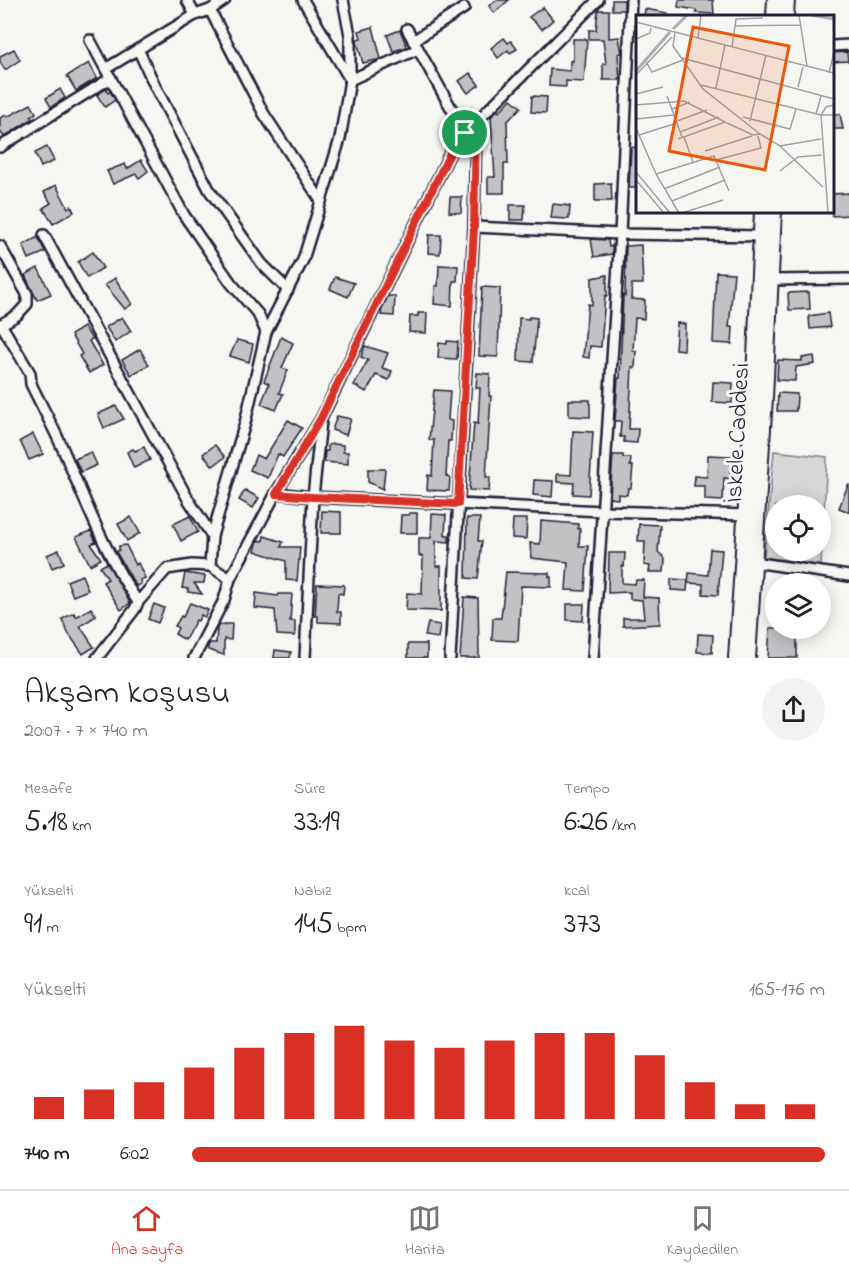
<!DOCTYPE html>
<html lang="tr">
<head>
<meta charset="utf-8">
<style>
	:root { --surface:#fff; --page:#f2f2f2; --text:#202124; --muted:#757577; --line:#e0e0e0; --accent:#d93025 }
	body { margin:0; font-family:"Indie Flower",sans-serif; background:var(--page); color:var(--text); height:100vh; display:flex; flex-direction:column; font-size:22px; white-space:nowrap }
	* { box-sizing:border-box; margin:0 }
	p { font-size:20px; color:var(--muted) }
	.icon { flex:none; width:33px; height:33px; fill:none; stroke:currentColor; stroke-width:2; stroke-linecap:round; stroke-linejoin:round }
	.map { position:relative; height:658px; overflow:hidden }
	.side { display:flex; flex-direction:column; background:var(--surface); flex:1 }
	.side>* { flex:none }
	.fabs { position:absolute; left:765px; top:495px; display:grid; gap:12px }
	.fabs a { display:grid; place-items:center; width:66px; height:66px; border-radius:50%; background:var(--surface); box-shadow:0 3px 15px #0003; font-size:30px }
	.pin { position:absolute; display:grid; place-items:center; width:51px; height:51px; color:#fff; margin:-26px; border:3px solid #fff; border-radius:50%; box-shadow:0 2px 6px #0007 }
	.round { display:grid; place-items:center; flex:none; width:63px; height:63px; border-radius:32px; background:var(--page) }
	.overview { display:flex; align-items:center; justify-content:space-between; height:102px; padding:0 24px }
	h1 { font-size:33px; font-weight:600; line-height:45px }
	.metrics { display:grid; grid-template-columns:repeat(3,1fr); gap:9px; height:102px; padding:6px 24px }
	.metrics div { display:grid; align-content:center }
	.metrics b { font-size:30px; font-weight:600 }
	.metrics small { font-size:16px; font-weight:400 }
	.metrics p { font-size:16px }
	.chart { height:168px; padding:12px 24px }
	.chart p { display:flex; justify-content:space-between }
	.chart svg { width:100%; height:108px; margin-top:6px; stroke:var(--accent); stroke-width:6 }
	ul { padding:0 24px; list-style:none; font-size:20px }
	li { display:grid; grid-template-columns:96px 72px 1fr; align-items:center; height:45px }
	li i { height:15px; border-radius:8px; background:var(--accent) }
	.tab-bar { display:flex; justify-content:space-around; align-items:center; height:84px; border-top:2px solid var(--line); background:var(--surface); font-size:16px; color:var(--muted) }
	.tab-bar a { display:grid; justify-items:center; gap:3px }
	.tab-bar .current { color:var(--accent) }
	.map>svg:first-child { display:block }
	.green { fill:#d7d7d7; stroke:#7c7c89; stroke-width:1.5; fill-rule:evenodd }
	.building { fill:#c2c2c4; stroke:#22223b; stroke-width:1.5 }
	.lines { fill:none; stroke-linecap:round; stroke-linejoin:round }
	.street-casing { stroke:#22223b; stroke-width:14 }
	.primary-casing { stroke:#22223b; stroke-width:18 }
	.street { stroke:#f6f6f2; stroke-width:9 }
	.primary { stroke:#f6f6f2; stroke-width:14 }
	.route-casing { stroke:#fff; stroke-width:12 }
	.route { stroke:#d93025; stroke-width:8 }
	.labels { text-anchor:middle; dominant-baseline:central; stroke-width:6; stroke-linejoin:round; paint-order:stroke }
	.street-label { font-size:24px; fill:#22223b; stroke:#f6f6f2 }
	.inset-river { fill:none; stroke:#adadb3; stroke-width:3 }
	.inset-road { fill:none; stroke:#a1a1a9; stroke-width:1.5 }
	.view { fill:#e8590c; fill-opacity:0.15; stroke:#e8590c; stroke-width:3 }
	.inset-edge { fill:none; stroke:#22223b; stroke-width:3 }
</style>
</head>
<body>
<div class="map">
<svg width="849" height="658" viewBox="0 0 849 658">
	<rect width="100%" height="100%" fill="#f6f6f2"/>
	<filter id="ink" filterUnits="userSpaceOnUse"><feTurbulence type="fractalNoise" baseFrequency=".0167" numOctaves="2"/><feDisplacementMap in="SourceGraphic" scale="12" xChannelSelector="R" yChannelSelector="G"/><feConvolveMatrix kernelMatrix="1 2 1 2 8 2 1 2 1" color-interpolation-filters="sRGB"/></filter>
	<g filter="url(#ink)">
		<path class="green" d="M774,451L827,457L821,566L764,557ZM776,506H820V550H776Z"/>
		<g class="building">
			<polygon points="497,0 509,0 494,13 489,6"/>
			<rect x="612" y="0" width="12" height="10"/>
			<polygon points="679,0 713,0 714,14 696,13 696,10 678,7"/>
			<polygon points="543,7 553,20 542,29 529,17"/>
			<polygon points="645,9 668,13 667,16 644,16"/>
			<polygon points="598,10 609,10 609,38 619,37 622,53 618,54 620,80 603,80 603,64 606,64 603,39 589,39 589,30 596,30"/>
			<polygon points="373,27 381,59 363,63 357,42 357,39 361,38 359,31"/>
			<polygon points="400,30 407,47 393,51 387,35"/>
			<polygon points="504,38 508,43 511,41 517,49 510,53 508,50 498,58 491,48"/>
			<polygon points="573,39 587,39 584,82 566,81 566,87 549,86 550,69 570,71 570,61 573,61"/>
			<polygon points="14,49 20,60 5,70 0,62 0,56"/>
			<polygon points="847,52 848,61 832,62 832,53"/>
			<polygon points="89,63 97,78 76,91 67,76"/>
			<polygon points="470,73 479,85 468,93 459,81"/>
			<polygon points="60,89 65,98 51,107 46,98"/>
			<polygon points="106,89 108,93 110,91 115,100 105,107 97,95"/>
			<polygon points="532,96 547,97 546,113 531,112"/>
			<polygon points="511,99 521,107 507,122 508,164 504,164 504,193 488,193 488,177 495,177 491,117 497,110 499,112"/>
			<polygon points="31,104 36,113 31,116 32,119 4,137 0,131 0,118 6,115 7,117"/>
			<polygon points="832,114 840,114 843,129 832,129"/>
			<polygon points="47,147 54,161 41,167 35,153"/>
			<polygon points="631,147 638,148 638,188 629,188"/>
			<polygon points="141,160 148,171 139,178 136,174 113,184 107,171 125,164 127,169"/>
			<polygon points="611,183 612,201 595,201 595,184"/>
			<polygon points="56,185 68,208 71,206 74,212 53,224 43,208 51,203 44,192"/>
			<polygon points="849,193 849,215 832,216 832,194"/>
			<polygon points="450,197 462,197 461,213 449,212"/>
			<polygon points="553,204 570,206 569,219 551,218"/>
			<polygon points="510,205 525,205 524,220 510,220"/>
			<polygon points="429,235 441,235 440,254 428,253"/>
			<polygon points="38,237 45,252 29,259 23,245"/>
			<polygon points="591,239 608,240 609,247 612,246 612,254 594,257"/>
			<polygon points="641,245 643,284 632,284 631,299 645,300 644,319 635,318 633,351 636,351 635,368 632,367 629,429 638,429 637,443 624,442 624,437 620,437 621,421 615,421 618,378 620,378 623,295 625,296 626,246"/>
			<polygon points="93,252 103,268 87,278 78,262"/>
			<polygon points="439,265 458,266 457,281 453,281 452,306 434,304 435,286 438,286"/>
			<polygon points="38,268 51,294 37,300 25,275"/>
			<polygon points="716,272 734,273 729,327 733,327 732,344 713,343"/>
			<polygon points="607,275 607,296 605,296 601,347 590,346 589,358 583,357 588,304 592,305 592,278"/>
			<polygon points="335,277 354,283 348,297 330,289"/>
			<polygon points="115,278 132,304 125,309 105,285"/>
			<polygon points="482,287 500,288 498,357 479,356"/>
			<polygon points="809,292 810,309 789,310 788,293"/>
			<polygon points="388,296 395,296 394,316 381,315 382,309"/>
			<polygon points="418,313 427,313 426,333 409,332 410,316 418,316"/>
			<polygon points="828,313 830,327 810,329 809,316"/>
			<polygon points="122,317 131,331 115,342 106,327"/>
			<polygon points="529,317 537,318 533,362 518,361 519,318 529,319"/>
			<polygon points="677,323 685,324 684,350 675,349"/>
			<polygon points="84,327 92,339 89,341 103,365 89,373 79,356 82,354 71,335"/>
			<polygon points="281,337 293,343 282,368 288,370 279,393 283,394 276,410 261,404 269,384 264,381"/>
			<polygon points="237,340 253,344 249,362 230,356"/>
			<polygon points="447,341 458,342 457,359 438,358 439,343 447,344"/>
			<polygon points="365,346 388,353 382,368 392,371 389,380 376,375 366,392 354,385 368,360 361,357"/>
			<polygon points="140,349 149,365 131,375 122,360"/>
			<polygon points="814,356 815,364 796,367 795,381 777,380 778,360 802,361 802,358"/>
			<polygon points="477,373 490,374 489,396 491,396 486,477 490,477 489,491 469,490 474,423 478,424 480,388 476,388"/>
			<polygon points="713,382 733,383 732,403 712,402"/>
			<polygon points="434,390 450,391 448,420 452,421 451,441 448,441 446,476 450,477 449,491 427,490 428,475 432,476 434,440 429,440"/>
			<polygon points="778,393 797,394 796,411 777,411"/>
			<polygon points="569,400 590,400 590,417 569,416"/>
			<polygon points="116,406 124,419 104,428 98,414"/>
			<polygon points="337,416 351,419 346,435 332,430"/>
			<polygon points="288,420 302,428 283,457 278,454 268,478 250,470 256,455 264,459"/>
			<polygon points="573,431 593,432 589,495 573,494 574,483 557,482 557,474 571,475"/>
			<polygon points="33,434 43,454 29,460 20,441"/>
			<polygon points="333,444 343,445 343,452 348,452 348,464 324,462 325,451 328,451 328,445"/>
			<polygon points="215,445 225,457 213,466 203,454"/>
			<polygon points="144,447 150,460 134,468 127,452 133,449 135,451"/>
			<polygon points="91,452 97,465 81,472 75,459"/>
			<polygon points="613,455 623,455 623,458 631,458 630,466 633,466 631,488 628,488 627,495 618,494 618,499 610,498"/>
			<polygon points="708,455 732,456 730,479 724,478 723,501 705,500 705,486 694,486 695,476 707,477"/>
			<polygon points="368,469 385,469 383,489 368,482"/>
			<polygon points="534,480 553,481 552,497 533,495"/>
			<polygon points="848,485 849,485 849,512 839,508"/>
			<polygon points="245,490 259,498 253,508 239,500"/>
			<polygon points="322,511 341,512 341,533 321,533"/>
			<polygon points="409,513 417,513 417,533 400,533 401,515 409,515"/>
			<polygon points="432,514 446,515 445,535 449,535 449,542 436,541 436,566 441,566 441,611 406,610 407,593 422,594 423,556 419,556 419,538 431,538"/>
			<polygon points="190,516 198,532 181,541 173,524"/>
			<polygon points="131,517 140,533 127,541 118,524"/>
			<polygon points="467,518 480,518 478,541 482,541 478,579 466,578"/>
			<polygon points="513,519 527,519 526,539 512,538"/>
			<polygon points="541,521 578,524 578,529 580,529 579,546 588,546 585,591 566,590 568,562 531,558 530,543 540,544"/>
			<polygon points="639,524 660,525 658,552 665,558 664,572 649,572 650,566 644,565 645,541 638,541"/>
			<polygon points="91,531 96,542 91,544 101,559 90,565 76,537"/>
			<polygon points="264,536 283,542 281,547 300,547 297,581 286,580 286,561 255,551 258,540 263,541"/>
			<polygon points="126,545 136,565 138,563 145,578 140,580 141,584 136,586 116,552 119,550 119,546"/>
			<polygon points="710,549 722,550 718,595 703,594 703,584 688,583 689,573 708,575"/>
			<polygon points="59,550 64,563 52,568 47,555"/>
			<polygon points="609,553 625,553 624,567 622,566 622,583 635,584 636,580 644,580 643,597 659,598 660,624 623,626 623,618 644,618 642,600 630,599 630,592 608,593"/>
			<polygon points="107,563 130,603 121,610 103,582 108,579 100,567"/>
			<polygon points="506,572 549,573 549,577 551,577 551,587 521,586 518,641 492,640 493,618 501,618"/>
			<polygon points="185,573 205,576 204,583 194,583 202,594 188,592 188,589 182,588"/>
			<polygon points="82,575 88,590 73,596 67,581"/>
			<polygon points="671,579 688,580 687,591 671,590"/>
			<polygon points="317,584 344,585 343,594 338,593 337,612 341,612 341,623 318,622 318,616 315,616"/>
			<polygon points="256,593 278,596 279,594 292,594 290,621 295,621 295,636 277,635 275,610 255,608"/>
			<polygon points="464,597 478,598 479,658 460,658"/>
			<polygon points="190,603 208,610 205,617 201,615 198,621 196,620 185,640 175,634 178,628 175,626 181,616 183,617"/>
			<polygon points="154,604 164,608 158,623 148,619"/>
			<polygon points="567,604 584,604 583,621 567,620"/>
			<polygon points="91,608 96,616 80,626 94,647 83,654 68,633 62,619 74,613 76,617"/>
			<polygon points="428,623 440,625 438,638 425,636"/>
			<polygon points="224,624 232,624 231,640 224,639 224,655 208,650 208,646 210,643 216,643 217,628 219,625 224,625"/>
			<polygon points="770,628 797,628 797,658 768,658"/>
			<polygon points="698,634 713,635 712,653 697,652"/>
			<rect x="408" y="644" width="19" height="14"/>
			<polygon points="275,650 291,652 290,658 274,658"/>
		</g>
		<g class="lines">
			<g class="street-casing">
				<g id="street">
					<polyline points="187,0 195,15"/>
					<polyline points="303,0 349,78"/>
					<polyline points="210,10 264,114 321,201"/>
					<polyline points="407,29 465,133"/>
					<polyline points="90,40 184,215 231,283 258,314 266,332 245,423 212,536 210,566 230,579"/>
					<polyline points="413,41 464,8"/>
					<polyline points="832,46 849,45"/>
					<polyline points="138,49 155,86 210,191 262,264 288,290"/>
					<polyline points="107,68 195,15 210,10 225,0"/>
					<polyline points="350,80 418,49"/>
					<polyline points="0,147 111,78"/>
					<polyline points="474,227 620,234 765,236"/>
					<polyline points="44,235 188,499 212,536"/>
					<polyline points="0,246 27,294 27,304 17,315 0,325"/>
					<polyline points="769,280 849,279"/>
					<path d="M1,324L30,373L31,384C42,407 55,430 65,454C88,507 106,555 138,602L167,569L192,565L210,566"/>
					<polyline points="266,332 303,260 340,139 350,80 350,35 343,0"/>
					<polyline points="276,493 313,497 602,511 750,515"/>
					<polyline points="753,562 849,576"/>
					<polyline points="97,658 135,609 138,602"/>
					<polyline points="194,658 224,600 230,579 276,493 321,419 453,147 465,133 598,0"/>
					<polyline points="305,658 313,497 321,421"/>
					<polyline points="450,658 474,227 476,124"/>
					<polyline points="593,658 620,234 631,0"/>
				</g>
			</g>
			<g class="primary-casing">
				<g id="primary">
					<polyline points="774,16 775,0"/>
					<polyline points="786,16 787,0"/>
					<polyline points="736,658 753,397 762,212"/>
					<polyline points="748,658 765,398 774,212"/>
				</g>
			</g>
			<use href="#street" class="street"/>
			<use href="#primary" class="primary"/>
		</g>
	</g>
	<g class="lines" filter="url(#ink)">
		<g class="route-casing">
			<polygon id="route" points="476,124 474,227 458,504 313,497 276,494 321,418 453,147"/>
		</g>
		<use href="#route" class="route"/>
	</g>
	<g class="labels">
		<g class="street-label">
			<text transform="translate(739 433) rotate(-87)">İskele Caddesi</text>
		</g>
	</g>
	<g transform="translate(636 15)">
		<rect width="198" height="198" fill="#f6f6f2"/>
		<path class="inset-river" d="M175,0L198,4M37,14L51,0M0,56L34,17"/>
		<path class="inset-road" d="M163,0L171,51M0,7L198,58M99,11L165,10M39,17L37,31L67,74L124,119L144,131L185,124M62,23L65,0M0,24L14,18L15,13M96,32L100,4L127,3M46,43L198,84M10,47L16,57L47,45M193,58L198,37M0,60L36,22M65,70L185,100H198M162,72L167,52M80,73L89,30M0,79L27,72M31,81L46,122M0,90L48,86L89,107M36,94L54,87M180,99L185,81M107,102L154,114L160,94M0,104L38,100M41,106L71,95M114,106L130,40M0,113L20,159L43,198M44,117L83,102M3,120L41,108M48,122L57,147M42,124L89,107L117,120L124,119M144,131L187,172M69,136L116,121M80,145L125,133L122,121M144,156L162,142L186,140M0,157L34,198M20,159L78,141L93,176M0,165L28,198M28,174L84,152M36,186L89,165M46,198L87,185M192,198L185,100L190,92L198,90"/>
		<path class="view" d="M57,12L153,31L129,155L33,136Z"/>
		<rect width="198" height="198" class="inset-edge"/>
	</g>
</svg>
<div class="fabs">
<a><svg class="icon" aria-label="locate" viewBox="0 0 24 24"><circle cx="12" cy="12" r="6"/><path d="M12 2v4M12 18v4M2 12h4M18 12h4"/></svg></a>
<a><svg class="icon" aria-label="layers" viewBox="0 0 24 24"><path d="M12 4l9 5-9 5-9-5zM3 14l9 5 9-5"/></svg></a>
</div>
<div class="pin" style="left:465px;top:133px;background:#1e9e55"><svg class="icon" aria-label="arrive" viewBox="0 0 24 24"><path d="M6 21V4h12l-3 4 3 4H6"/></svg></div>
</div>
<section class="side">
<div class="overview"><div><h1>Akşam koşusu</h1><p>20:07 · 7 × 740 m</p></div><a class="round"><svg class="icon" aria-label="share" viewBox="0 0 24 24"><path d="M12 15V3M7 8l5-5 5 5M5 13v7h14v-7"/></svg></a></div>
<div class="metrics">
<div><p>Mesafe</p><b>5.18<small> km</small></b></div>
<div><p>Süre</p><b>33:19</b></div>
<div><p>Tempo</p><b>6:26<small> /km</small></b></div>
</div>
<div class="metrics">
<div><p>Yükselti</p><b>91<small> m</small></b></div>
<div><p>Nabız</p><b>145<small> bpm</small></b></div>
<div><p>kcal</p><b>373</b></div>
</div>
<div class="chart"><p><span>Yükselti</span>165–176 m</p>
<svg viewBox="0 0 160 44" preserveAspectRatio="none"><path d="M5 44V35M15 44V32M25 44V29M35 44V23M45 44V15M55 44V9M65 44V6M75 44V12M85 44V15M95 44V12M105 44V9M115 44V9M125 44V18M135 44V29M145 44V38M155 44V38"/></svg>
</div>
<ul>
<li><b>740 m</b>6:02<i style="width:100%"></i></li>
</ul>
</section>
<nav class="tab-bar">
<a class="current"><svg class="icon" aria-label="home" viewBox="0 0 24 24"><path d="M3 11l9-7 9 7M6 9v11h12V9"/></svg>Ana sayfa</a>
<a><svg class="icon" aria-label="map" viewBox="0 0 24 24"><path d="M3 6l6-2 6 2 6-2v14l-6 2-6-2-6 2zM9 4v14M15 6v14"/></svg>Harita</a>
<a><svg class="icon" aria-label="saved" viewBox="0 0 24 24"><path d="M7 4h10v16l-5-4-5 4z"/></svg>Kaydedilen</a>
</nav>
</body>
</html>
